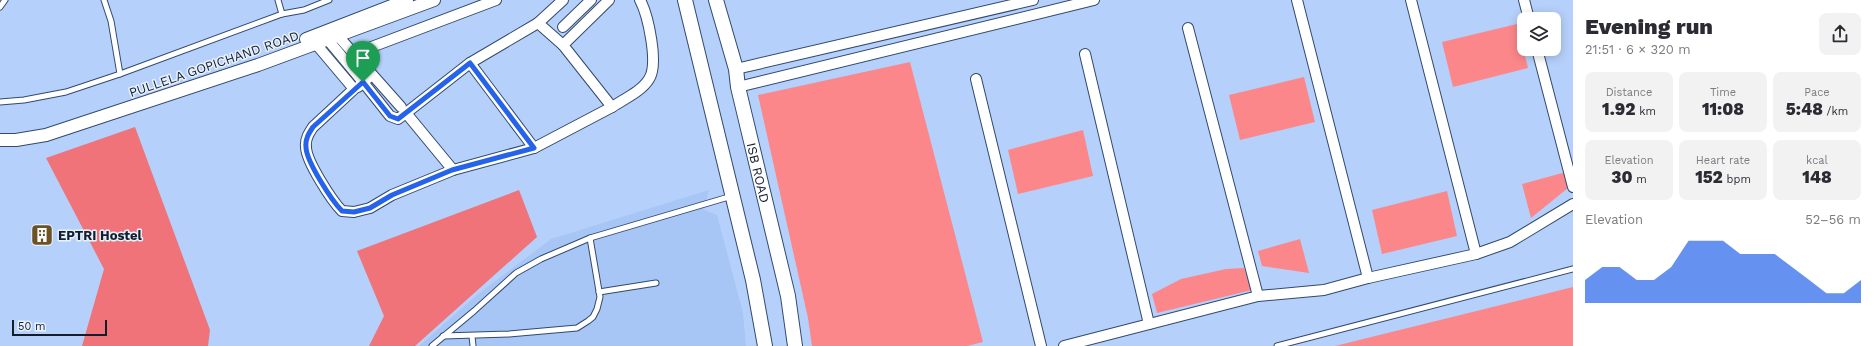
<!DOCTYPE html>
<html lang="en">
<head>
<meta charset="utf-8">
<style>
	:root { --surface:#fff; --page:#f2f2f3; --text:#2b2b33; --muted:#7c7c81; --accent:#2563eb }
	body { margin:0; font-family:"Work Sans",sans-serif; background:var(--page); color:var(--text); height:100vh; display:flex; flex-direction:column; font-size:15px; white-space:nowrap }
	* { box-sizing:border-box; margin:0 }
	p { font-size:13px; color:var(--muted) }
	.icon { flex:none; width:22px; height:22px; fill:none; stroke:currentColor; stroke-width:2; stroke-linecap:round; stroke-linejoin:round }
	.map { position:relative; flex:1; overflow:hidden }
	.details { display:flex; flex-direction:column; background:var(--surface); width:300px }
	.details>* { flex:none }
	.controls { position:absolute; left:1517px; top:12px; display:grid; gap:8px }
	.controls a { display:grid; place-items:center; width:44px; height:44px; border-radius:8px; background:var(--surface); box-shadow:0 2px 10px #0003; font-size:20px }
	.scale { position:absolute; left:12px; bottom:10px; width:95px; box-sizing:border-box; padding-left:4px; border:2px solid #131d2c; border-top:0; font-size:11px; line-height:14px; white-space:nowrap; color:#131d2c; -webkit-text-stroke:3px #e7f0fd; paint-order:stroke }
	.pin { position:absolute; display:grid; place-items:center; width:34px; height:34px; color:#fff; margin:-41px -17px; border-radius:50% 50% 50% 0; rotate:-45deg; box-shadow:0 0 4px #0007 }
	.pin .icon { rotate:45deg }
	.round { display:grid; place-items:center; flex:none; width:42px; height:42px; border-radius:8px; background:var(--page) }
	.summary { display:flex; align-items:center; justify-content:space-between; height:68px; padding:0 12px }
	h1 { font-size:22px; font-weight:800; line-height:30px }
	.stats { display:grid; grid-template-columns:repeat(3,1fr); gap:6px; height:68px; padding:4px 12px }
	.stats div { display:grid; align-content:center; border-radius:8px; background:var(--page); text-align:center }
	.stats b { font-size:17px; font-weight:800 }
	.stats small { font-size:11px; font-weight:400 }
	.stats p { font-size:11px }
	.chart { height:112px; padding:8px 12px }
	.chart p { display:flex; justify-content:space-between }
	.chart svg { width:100%; height:72px; margin-top:4px; fill:var(--accent); opacity:.7 }
	main { display:flex; flex:1; min-height:0 }
	.map>svg:first-child { display:block }
	.built { fill:#a7c6f6 }
	.green { fill:#fb878a }
	.forest { fill:#ef7379 }
	.lines { fill:none; stroke-linecap:round; stroke-linejoin:round }
	.service-casing { stroke:#32496c; stroke-width:7 }
	.minor-casing { stroke:#32496c; stroke-width:12 }
	.tertiary-casing { stroke:#32496c; stroke-width:14 }
	.secondary-casing { stroke:#32496c; stroke-width:16 }
	.service { stroke:#fff; stroke-width:5 }
	.minor { stroke:#fff; stroke-width:10 }
	.tertiary { stroke:#fff; stroke-width:12 }
	.secondary { stroke:#fff; stroke-width:14 }
	.route-casing { stroke:#fff; stroke-width:8 }
	.route { stroke:#2563eb; stroke-width:5 }
	.labels { text-anchor:middle; dominant-baseline:central; stroke-width:3; stroke-linejoin:round; paint-order:stroke }
	.street-label { font-size:13px; fill:#131d2c; stroke:#e7f0fd }
	.poi-label { font-size:13px; font-weight:bold; fill:#131d2c; stroke:#e7f0fd; text-anchor:start }
</style>
</head>
<body>
<main>
<div class="map">
<svg width="1573" height="346" viewBox="0 0 1573 346">
	<rect width="100%" height="100%" fill="#b5d0fa"/>
	<polygon class="built" points="709,190 704,210 717,215 743,313 746,346 419,346 477,295 551,239"/>
	<g class="green">
		<polygon points="1517,24 1528,68 1453,87 1442,42"/>
		<polygon points="910,62 983,342 967,346 812,346 808,318 758,95"/>
		<polygon points="1304,77 1315,122 1240,140 1229,95"/>
		<polygon points="1083,130 1093,176 1018,194 1008,150"/>
		<polygon points="1566,172 1568,188 1531,218 1522,184"/>
		<polygon points="1447,191 1457,236 1382,254 1372,210"/>
		<polygon points="1300,239 1309,273 1262,266 1258,251"/>
		<polygon points="1244,268 1252,290 1157,313 1152,294 1181,279 1226,269"/>
		<polygon points="1573,287 1573,346 1335,346"/>
	</g>
	<g class="forest">
		<polygon points="135,127 210,330 208,346 82,346 104,269 46,158"/>
		<polygon points="519,190 537,237 415,346 369,346 384,316 357,251"/>
	</g>
	<g class="lines">
		<g class="service-casing">
			<g id="service">
				<polyline points="104,0 111,21 120,74"/>
				<polyline points="278,0 282,14"/>
				<polyline points="0,7 5,0"/>
				<polyline points="0,102 24,100 66,92 120,74 282,14 304,10 329,0"/>
				<polyline points="599,292 656,283"/>
				<polyline points="443,336 509,334 577,328 588,321 593,317 597,309 600,297 590,238"/>
				<polyline points="472,336 473,346"/>
				<polyline points="432,346 474,311 516,273 541,259 590,238 732,196"/>
				<polyline points="1277,346 1573,269"/>
			</g>
		</g>
		<g class="minor-casing">
			<g id="minor">
				<path d="M609,0L563,45L612,107C624,99 642,91 649,79C659,64 648,15 640,0"/>
				<polyline points="1297,0 1368,278"/>
				<polyline points="1411,0 1476,254"/>
				<polyline points="1524,0 1529,19"/>
				<polyline points="538,23 563,0"/>
				<polyline points="563,27 591,0"/>
				<polyline points="1188,28 1258,296"/>
				<polyline points="338,36 401,107"/>
				<polyline points="328,40 363,82 358,87"/>
				<path d="M316,44L354,89L313,127C309,133 305,139 306,147C306,161 332,201 342,211L354,212L370,208L392,195L453,170L534,148L612,107"/>
				<polyline points="1537,49 1573,187"/>
				<polyline points="353,54 496,0"/>
				<polyline points="1085,54 1149,324"/>
				<polyline points="736,69 1033,0"/>
				<polyline points="372,75 363,82 390,116 398,119 406,113"/>
				<polyline points="976,79 1041,346"/>
				<polyline points="738,87 1094,0"/>
				<polyline points="534,148 470,63 538,23 563,45"/>
				<polyline points="453,170 406,113 470,63"/>
				<polyline points="1064,346 1258,296 1324,290 1368,278 1476,254 1510,242 1573,204"/>
			</g>
		</g>
		<g class="tertiary-casing">
			<g id="tertiary">
				<polyline points="306,39 407,0"/>
				<polyline points="0,140 16,140 46,135 258,65 434,0"/>
			</g>
		</g>
		<g class="secondary-casing">
			<g id="secondary">
				<polyline points="685,0 753,280 765,346"/>
				<path id="s1" d="M716,0L736,69L738,87L788,296L795,346"/>
			</g>
		</g>
		<use href="#service" class="service"/>
		<use href="#minor" class="minor"/>
		<use href="#tertiary" class="tertiary"/>
		<use href="#secondary" class="secondary"/>
	</g>
	<g class="lines">
		<g class="route-casing">
			<path id="route" d="M470,63L534,148L452,170L392,195L370,208L354,212L342,211C332,201 306,161 306,147C305,139 309,133 313,127L363,82L390,116L398,119Z"/>
		</g>
		<use href="#route" class="route"/>
	</g>
	<defs>
		<g id="building-square" transform="scale(1.15)"><rect x="-9" y="-9" width="18" height="18" rx="4" fill="#6c5224" stroke="#e7f0fd"/><path d="M-4-6H4V6H1V3H-1V6H-4ZM-2.5-4.3h1.7v1.8h-1.7ZM.8-4.3h1.7v1.8H.8ZM-2.5-1h1.7V.8h-1.7ZM.8-1h1.7V.8H.8Z" fill="#fff"/></g>
	</defs>
	<g fill-rule="evenodd">
		<use href="#building-square" x="42" y="235"/>
	</g>
	<g class="labels">
		<g class="street-label">
			<text transform="translate(214 64) rotate(-19)">PULLELA GOPICHAND ROAD</text>
			<text stroke="none"><textPath href="#s1" startOffset="178">ISB ROAD</textPath></text>
		</g>
		<g class="poi-label">
			<text x="58" y="235">EPTRI Hostel</text>
		</g>
	</g>
</svg>
<div class="controls">
<a><svg class="icon" aria-label="layers" viewBox="0 0 24 24"><path d="M12 4l9 5-9 5-9-5zM3 14l9 5 9-5"/></svg></a>
</div>
<div class="scale">50 m</div>
<div class="pin" style="left:363px;top:82px;background:#1e9e55"><svg class="icon" aria-label="arrive" viewBox="0 0 24 24"><path d="M6 21V4h12l-3 4 3 4H6"/></svg></div>
</div>
<section class="details">
<div class="summary"><div><h1>Evening run</h1><p>21:51 · 6 × 320 m</p></div><a class="round"><svg class="icon" aria-label="share" viewBox="0 0 24 24"><path d="M12 15V3M7 8l5-5 5 5M5 13v7h14v-7"/></svg></a></div>
<div class="stats">
<div><p>Distance</p><b>1.92<small> km</small></b></div>
<div><p>Time</p><b>11:08</b></div>
<div><p>Pace</p><b>5:48<small> /km</small></b></div>
</div>
<div class="stats">
<div><p>Elevation</p><b>30<small> m</small></b></div>
<div><p>Heart rate</p><b>152<small> bpm</small></b></div>
<div><p>kcal</p><b>148</b></div>
</div>
<div class="chart"><p><span>Elevation</span>52–56 m</p>
<svg viewBox="0 0 160 44" preserveAspectRatio="none"><path d="M0 44V30L10 22L20 22L30 30L40 30L50 22L60 6L70 6L80 6L90 14L100 14L110 14L120 22L130 30L140 38L150 38L160 30V44z"/></svg>
</div>
</section>
</main>
</body>
</html>
